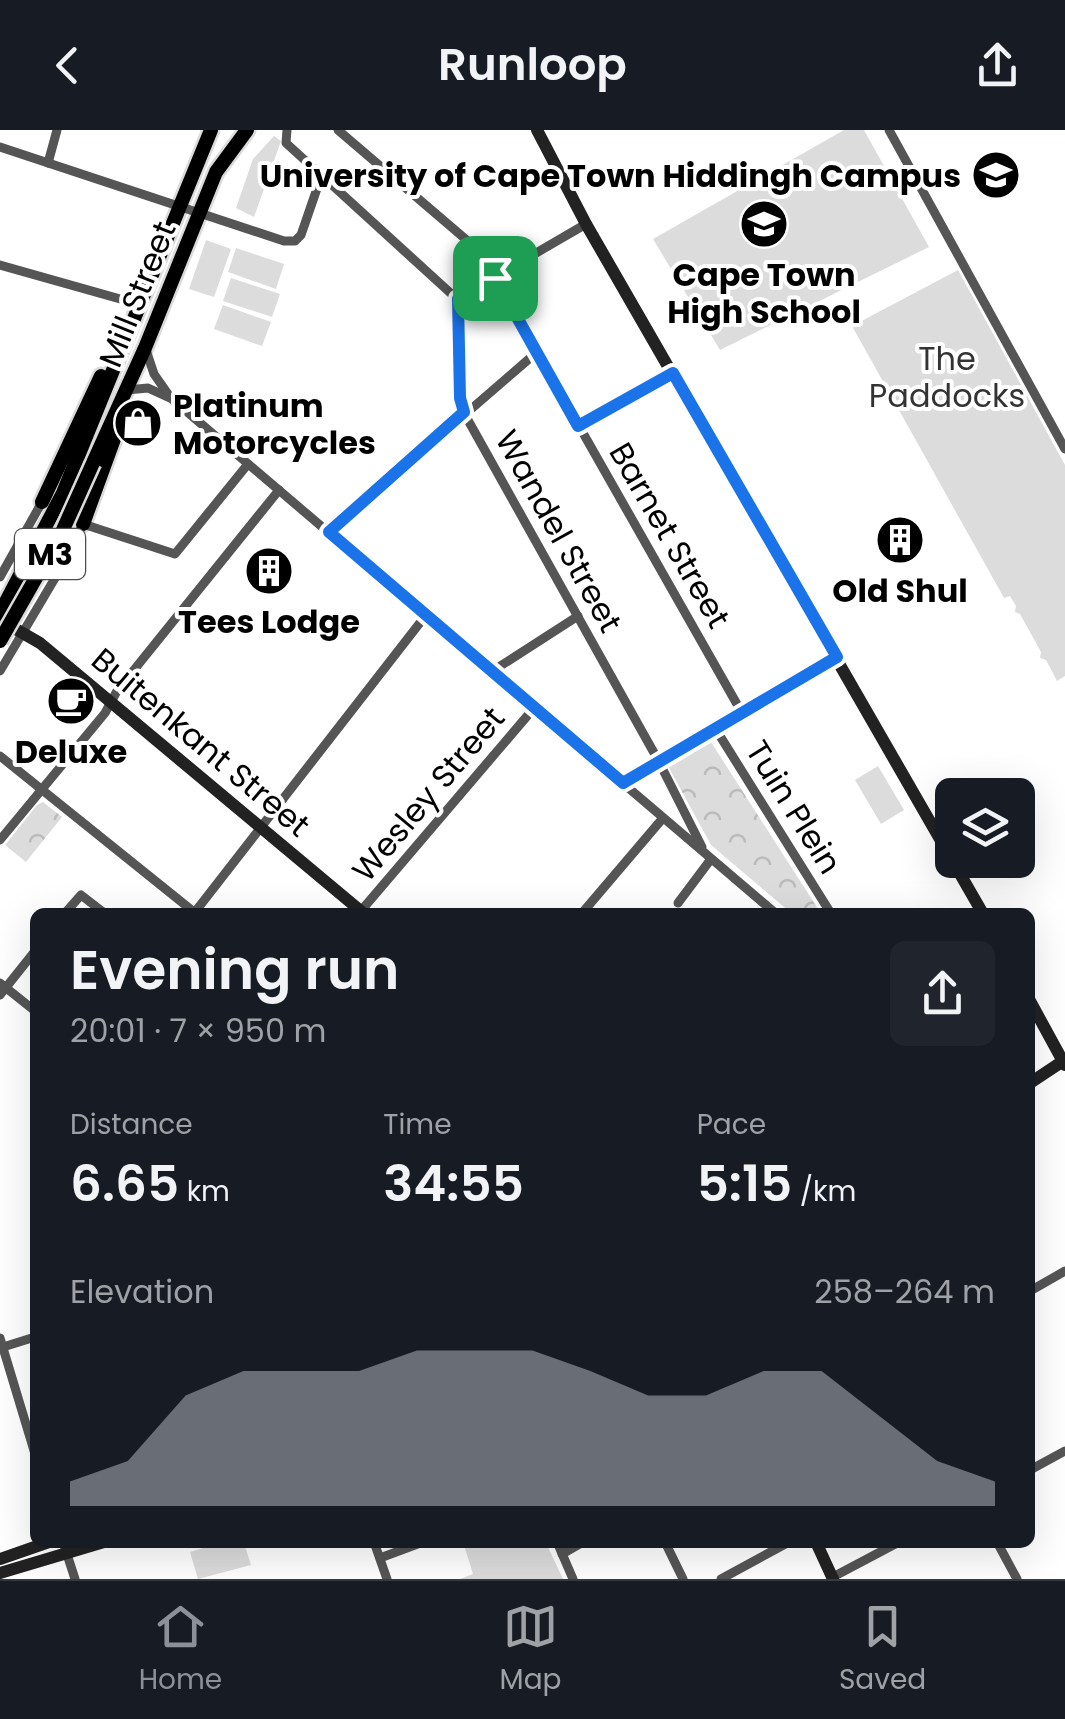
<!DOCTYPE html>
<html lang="en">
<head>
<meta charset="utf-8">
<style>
	:root { --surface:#171b24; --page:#20242c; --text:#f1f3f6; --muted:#9ea1a6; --line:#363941; --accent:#8c9099 }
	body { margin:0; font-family:Poppins,sans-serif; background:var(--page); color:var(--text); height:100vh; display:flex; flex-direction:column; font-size:38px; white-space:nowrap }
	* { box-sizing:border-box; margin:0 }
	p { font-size:32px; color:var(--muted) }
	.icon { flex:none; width:55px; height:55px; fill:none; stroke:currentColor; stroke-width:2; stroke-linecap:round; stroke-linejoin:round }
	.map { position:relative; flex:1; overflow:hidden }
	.details { position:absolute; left:30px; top:778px; width:1005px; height:640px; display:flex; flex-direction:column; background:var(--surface); border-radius:15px; box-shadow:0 10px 40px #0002 }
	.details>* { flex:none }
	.tools { position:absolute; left:935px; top:648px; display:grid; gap:20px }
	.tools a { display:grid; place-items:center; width:100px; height:100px; border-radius:15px; background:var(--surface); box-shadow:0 10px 40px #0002; font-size:50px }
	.pin { position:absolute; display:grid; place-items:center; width:85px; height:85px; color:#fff; margin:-42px; border-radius:20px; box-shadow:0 5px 15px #0006 }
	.round { display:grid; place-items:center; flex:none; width:105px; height:105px; border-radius:15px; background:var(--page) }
	.summary { display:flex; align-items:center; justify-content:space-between; height:170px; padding:0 40px }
	h1 { font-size:55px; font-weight:600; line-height:75px }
	.stats { display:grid; grid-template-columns:repeat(3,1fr); gap:15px; height:170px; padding:10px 40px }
	.stats div { display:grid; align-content:center }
	.stats b { font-size:50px; font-weight:600 }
	.stats small { font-size:28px; font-weight:400 }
	.stats p { font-size:28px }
	.chart { height:280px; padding:20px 40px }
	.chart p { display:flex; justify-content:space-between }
	.chart svg { width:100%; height:180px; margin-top:10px; fill:var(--accent); opacity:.7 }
	header { display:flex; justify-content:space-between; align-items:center; height:130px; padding:0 40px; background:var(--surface); font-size:45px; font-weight:600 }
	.tab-bar { display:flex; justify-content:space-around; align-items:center; height:140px; border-top:2px solid var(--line); background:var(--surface); font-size:28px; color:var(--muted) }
	.tab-bar a { display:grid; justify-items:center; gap:5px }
	.tab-bar .active { color:var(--accent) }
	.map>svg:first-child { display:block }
	.green { fill:#dcdcdc }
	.park { fill:url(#park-crowns) }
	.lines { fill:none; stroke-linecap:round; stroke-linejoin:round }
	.primary-casing { stroke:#dbdbdb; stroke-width:19 }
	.street { stroke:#555; stroke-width:9 }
	.secondary { stroke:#222; stroke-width:12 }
	.primary { stroke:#000; stroke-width:14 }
	.primary-bridge-casing { stroke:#dbdbdb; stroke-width:19; stroke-linecap:butt }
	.primary-bridge { stroke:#000; stroke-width:14 }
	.route-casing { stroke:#fff; stroke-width:20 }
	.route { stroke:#1a73e8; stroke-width:12 }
	.labels { text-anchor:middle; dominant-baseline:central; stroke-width:8; stroke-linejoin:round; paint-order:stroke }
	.shield { fill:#fff; stroke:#4c4c4c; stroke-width:2.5 }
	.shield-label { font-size:30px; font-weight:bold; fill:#000 }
	.poi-label { font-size:32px; font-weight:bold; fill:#000; stroke:#fff }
	.street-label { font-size:32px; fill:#000; stroke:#fff }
	.park-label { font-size:32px; fill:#333; stroke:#fff }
</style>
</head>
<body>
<header><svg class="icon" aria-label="back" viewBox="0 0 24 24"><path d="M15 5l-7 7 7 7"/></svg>Runloop<svg class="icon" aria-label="share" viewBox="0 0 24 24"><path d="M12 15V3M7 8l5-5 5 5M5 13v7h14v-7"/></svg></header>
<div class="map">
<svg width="1065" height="1449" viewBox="0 0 1065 1449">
	<defs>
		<pattern id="park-crowns" width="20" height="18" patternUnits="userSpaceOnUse" patternTransform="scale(2.5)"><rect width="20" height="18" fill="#dcdcdc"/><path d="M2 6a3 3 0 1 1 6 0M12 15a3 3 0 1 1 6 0" fill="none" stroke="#bbb"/></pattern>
	</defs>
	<rect width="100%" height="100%" fill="#fff"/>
	<g class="green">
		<polygon points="844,0 864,0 929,117 720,220 653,109"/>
		<polygon points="274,6 281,11 254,87 236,78 253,29"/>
		<polygon points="206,110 231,119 214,167 189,159"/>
		<polygon points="236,118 284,134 276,159 228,142"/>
		<polygon points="958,140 1065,335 1065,546 1057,551 1046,530 1040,528 1041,522 1020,484 1015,482 1016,476 1010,466 1004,468 852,196"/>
		<polygon points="231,148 280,164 272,187 223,171"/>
		<polygon points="223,175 271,192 262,216 214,199"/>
		<polygon points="878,636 904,680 881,694 855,650"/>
		<polygon points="463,1412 546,1413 563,1449 460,1449 473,1444"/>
		<polygon points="220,1413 244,1413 251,1435 198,1449 190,1422"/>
	</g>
	<g class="park">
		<polygon points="711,612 820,782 790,782 711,715 668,636"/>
		<polygon points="43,672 62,687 26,732 5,715 37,675"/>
	</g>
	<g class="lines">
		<g class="primary-casing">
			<g id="primary">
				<polyline points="93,333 145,218 216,42 247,0"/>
				<polyline points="42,372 101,246"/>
				<polyline points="83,394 122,287"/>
				<polyline points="0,483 63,363 211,0"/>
			</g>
		</g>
		<g class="street">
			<polyline points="287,0 286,13 457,169"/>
			<polyline points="338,0 504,142"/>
			<polyline points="889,0 1065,319"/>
			<polyline points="0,17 284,111 295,111 301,105 322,44"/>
			<polyline points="48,33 57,0"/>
			<polyline points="0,135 138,174"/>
			<polyline points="495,148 742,583"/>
			<polyline points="457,169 460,268 464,283 658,630 702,717"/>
			<polyline points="457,169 586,94"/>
			<polyline points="146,220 154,244 168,264"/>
			<polyline points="127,260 148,258 172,269 774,782"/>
			<polyline points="578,296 673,243"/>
			<polyline points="329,402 537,222"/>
			<polyline points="0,447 42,372"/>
			<polyline points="0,541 61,438 83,394 175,424 248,334"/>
			<polyline points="491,542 578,486"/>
			<polyline points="715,598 830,782"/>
			<polyline points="0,626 194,782"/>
			<polyline points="623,653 837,527"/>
			<polyline points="0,710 105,583 117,561 279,360"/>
			<polyline points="678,773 711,729"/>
			<polyline points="66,782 81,765 103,782"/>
			<polyline points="195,782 426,485"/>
			<polyline points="360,782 534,578"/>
			<polyline points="583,782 663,688"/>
			<polyline points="0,853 35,881"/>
			<polyline points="0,865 35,821"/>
			<polyline points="1030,1161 1065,1141"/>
			<polyline points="0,1208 35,1324"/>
			<polyline points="3,1217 35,1207"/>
			<polyline points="1030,1340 1065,1321"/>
			<polyline points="63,1412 75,1449"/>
			<polyline points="374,1412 387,1449"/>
			<polyline points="557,1412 573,1449"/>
			<polyline points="665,1412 683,1449"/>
			<polyline points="997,1412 1017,1449"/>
			<polyline points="562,1424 583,1412"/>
			<polyline points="380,1428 423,1412"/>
			<polyline points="831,1448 899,1412"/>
			<polyline points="721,1449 789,1412"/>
		</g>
		<g class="secondary">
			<polyline points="537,0 586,94 982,782"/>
			<polyline points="0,490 40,513 362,782"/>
			<polyline points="1030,871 1065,935"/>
			<polyline points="1030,953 1063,931"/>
			<polyline points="816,1412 833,1449"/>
			<polyline points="0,1429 49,1412"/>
			<polyline points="0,1443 104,1412"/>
		</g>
		<use href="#primary" class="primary"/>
		<g class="primary-bridge-casing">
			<polyline id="primary-bridge" points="0,511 62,402 93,333"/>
		</g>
		<use href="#primary-bridge" class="primary-bridge"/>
	</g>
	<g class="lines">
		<g class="route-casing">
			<polygon id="route" points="495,148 578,296 673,243 837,527 623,653 329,402 464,282 460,268 458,169"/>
		</g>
		<use href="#route" class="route"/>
	</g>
	<defs>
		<g id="university-disc" transform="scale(2.5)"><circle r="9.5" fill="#000" stroke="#fff"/><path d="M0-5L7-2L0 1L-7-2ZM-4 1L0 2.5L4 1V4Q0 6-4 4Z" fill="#fff"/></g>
		<g id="school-disc" transform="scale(2.5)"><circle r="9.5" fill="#000" stroke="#fff"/><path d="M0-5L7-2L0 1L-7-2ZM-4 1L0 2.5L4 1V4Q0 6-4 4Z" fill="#fff"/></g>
		<g id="shop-disc" transform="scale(2.5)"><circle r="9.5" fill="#000" stroke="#fff"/><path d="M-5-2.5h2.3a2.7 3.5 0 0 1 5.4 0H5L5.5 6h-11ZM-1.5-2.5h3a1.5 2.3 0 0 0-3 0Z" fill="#fff"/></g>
		<g id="building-disc" transform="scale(2.5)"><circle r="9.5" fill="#000" stroke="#fff"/><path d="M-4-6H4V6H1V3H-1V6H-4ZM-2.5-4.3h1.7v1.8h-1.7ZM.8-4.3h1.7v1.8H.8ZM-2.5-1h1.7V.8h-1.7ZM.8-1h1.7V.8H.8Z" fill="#fff"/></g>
		<g id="cafe-disc" transform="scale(2.5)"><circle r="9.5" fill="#000" stroke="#fff"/><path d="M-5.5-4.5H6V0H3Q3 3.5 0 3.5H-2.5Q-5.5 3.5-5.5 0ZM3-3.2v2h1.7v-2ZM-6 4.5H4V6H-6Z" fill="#fff"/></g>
	</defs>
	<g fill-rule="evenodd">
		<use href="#university-disc" x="996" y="45"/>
		<use href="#school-disc" x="764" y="94"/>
		<use href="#shop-disc" x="138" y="293"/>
		<use href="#building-disc" x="900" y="410"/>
		<use href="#building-disc" x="269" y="441"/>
		<use href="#cafe-disc" x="71" y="571"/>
	</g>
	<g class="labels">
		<rect class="shield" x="15" y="399" width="70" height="50" rx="8"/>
		<g class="shield-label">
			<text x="50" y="424">M3</text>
		</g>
		<g class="poi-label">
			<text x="961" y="45" text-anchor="end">University of Cape Town Hiddingh Campus</text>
			<text x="764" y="144">Cape Town<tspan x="764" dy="37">High School</tspan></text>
			<text x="173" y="275" text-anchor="start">Platinum<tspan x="173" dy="37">Motorcycles</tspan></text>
			<text x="900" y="460">Old Shul</text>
			<text x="269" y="491">Tees Lodge</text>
			<text x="71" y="621">Deluxe</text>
		</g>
		<g class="street-label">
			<text transform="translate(137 164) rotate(-68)">Mill Street</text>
			<text transform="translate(559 401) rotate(61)">Wandel Street</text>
			<text transform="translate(670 405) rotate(60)">Barnet Street</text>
			<text transform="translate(201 612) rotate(40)">Buitenkant Street</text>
			<text transform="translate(428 664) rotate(-50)">Wesley Street</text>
			<text transform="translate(794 677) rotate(58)">Tuin Plein</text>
		</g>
		<g class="park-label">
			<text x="947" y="228">The<tspan x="947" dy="37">Paddocks</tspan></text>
		</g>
	</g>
</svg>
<div class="tools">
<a><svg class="icon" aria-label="layers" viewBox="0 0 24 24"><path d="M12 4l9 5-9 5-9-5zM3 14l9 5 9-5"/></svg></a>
</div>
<div class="pin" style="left:495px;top:148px;background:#1e9e55"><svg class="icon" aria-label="arrive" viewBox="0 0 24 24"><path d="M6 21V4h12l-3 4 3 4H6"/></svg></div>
<section class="details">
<div class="summary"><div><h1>Evening run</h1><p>20:01 · 7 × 950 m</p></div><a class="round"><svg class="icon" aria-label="share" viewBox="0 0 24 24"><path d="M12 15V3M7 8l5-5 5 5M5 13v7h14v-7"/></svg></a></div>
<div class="stats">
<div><p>Distance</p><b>6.65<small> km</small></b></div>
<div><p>Time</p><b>34:55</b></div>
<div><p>Pace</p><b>5:15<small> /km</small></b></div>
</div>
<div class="chart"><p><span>Elevation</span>258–264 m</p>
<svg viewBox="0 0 160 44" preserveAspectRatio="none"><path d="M0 44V38L10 33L20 17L30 11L40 11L50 11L60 6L70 6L80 6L90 11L100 17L110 17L120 11L130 11L140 22L150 33L160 38V44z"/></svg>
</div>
</section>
</div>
<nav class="tab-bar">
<a class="active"><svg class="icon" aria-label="home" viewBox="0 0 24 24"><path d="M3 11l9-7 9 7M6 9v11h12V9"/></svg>Home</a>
<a><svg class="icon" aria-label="map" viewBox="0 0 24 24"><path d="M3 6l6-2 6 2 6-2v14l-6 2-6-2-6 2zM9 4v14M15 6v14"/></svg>Map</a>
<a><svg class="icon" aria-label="saved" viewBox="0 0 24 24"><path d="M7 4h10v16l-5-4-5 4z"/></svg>Saved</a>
</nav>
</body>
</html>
